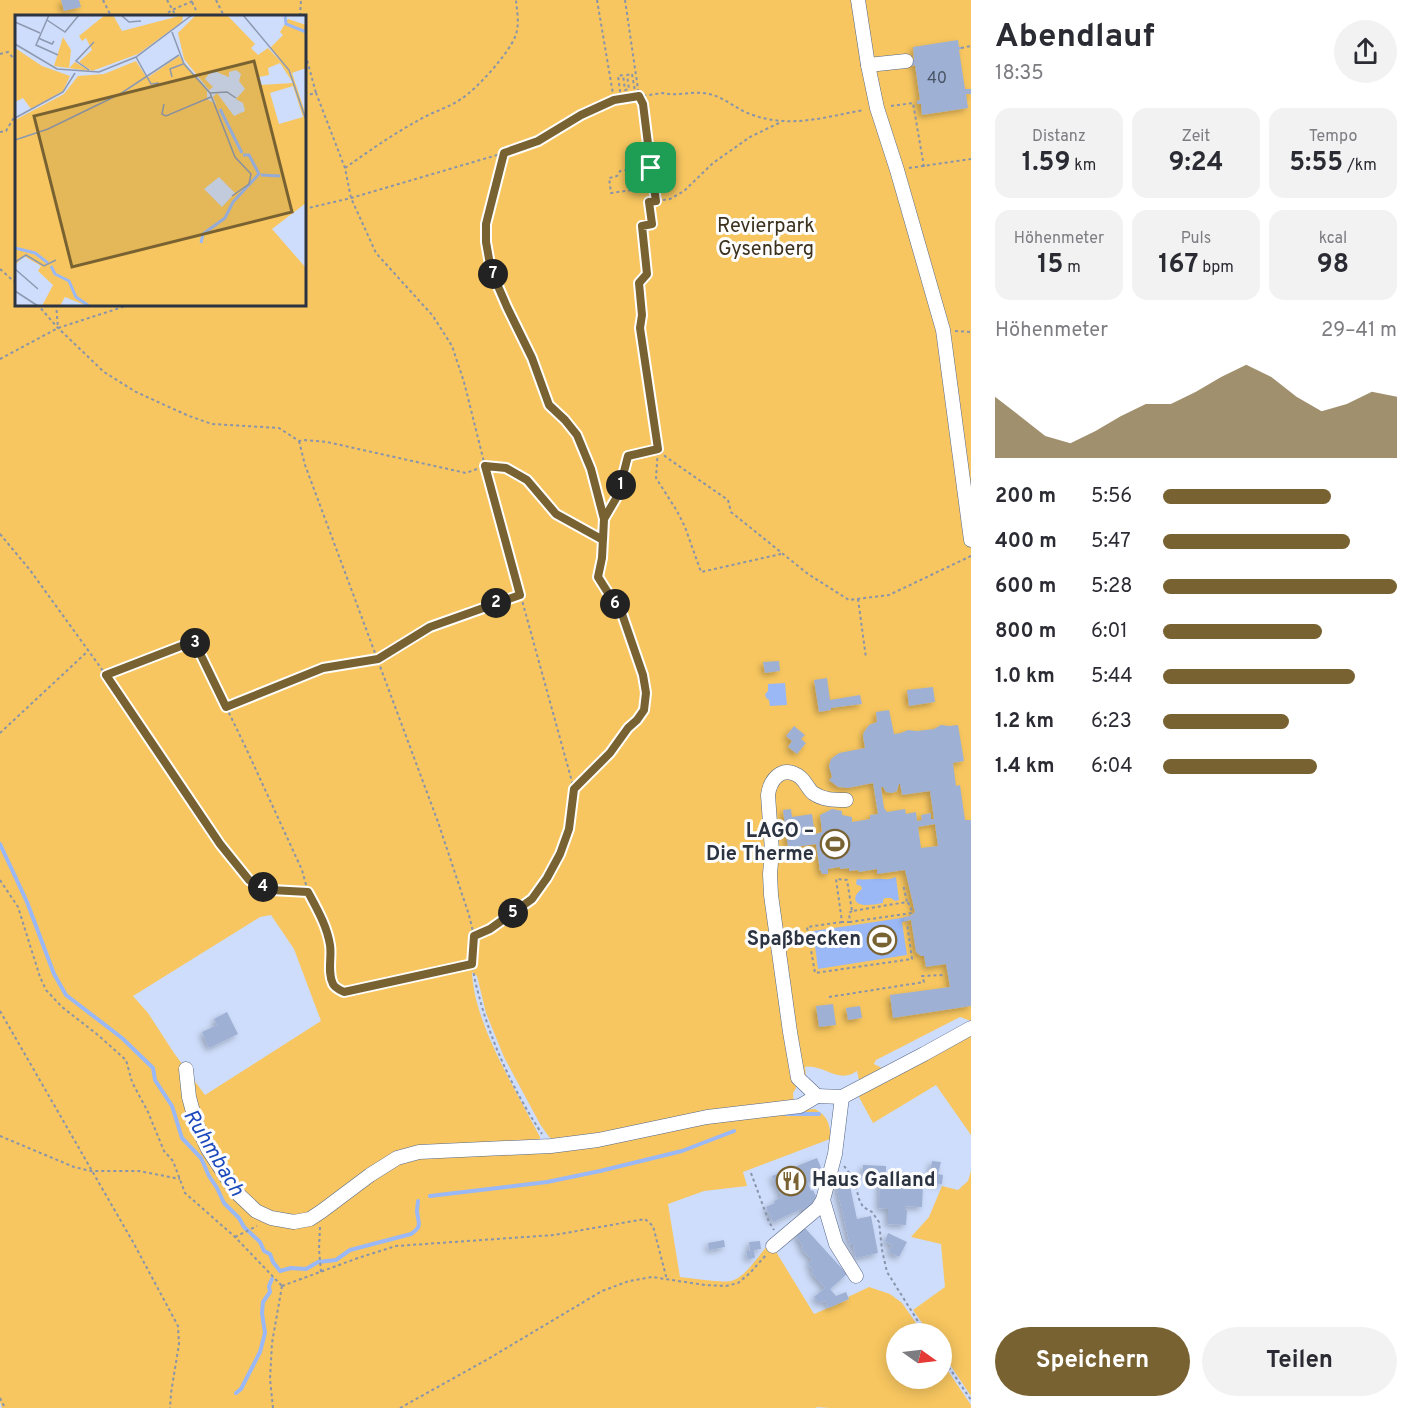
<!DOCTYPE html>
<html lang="de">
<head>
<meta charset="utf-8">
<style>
	:root { --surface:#fff; --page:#f2f2f3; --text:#2b2b33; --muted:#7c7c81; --accent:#796232 }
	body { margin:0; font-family:Overpass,sans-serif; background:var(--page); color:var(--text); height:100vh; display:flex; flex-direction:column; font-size:22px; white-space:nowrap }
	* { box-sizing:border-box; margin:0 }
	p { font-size:20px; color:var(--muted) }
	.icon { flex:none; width:33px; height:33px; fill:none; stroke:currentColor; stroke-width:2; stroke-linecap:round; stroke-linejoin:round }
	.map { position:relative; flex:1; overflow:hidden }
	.details { display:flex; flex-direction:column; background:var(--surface); width:450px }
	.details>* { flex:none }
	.needle { width:39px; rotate:104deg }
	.controls { position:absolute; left:886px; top:1323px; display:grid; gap:12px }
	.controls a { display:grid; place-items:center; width:66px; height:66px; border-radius:50%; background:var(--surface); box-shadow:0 3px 15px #0003; font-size:30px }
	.pin { position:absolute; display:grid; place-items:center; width:51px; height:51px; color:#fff; margin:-26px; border-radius:12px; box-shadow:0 3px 9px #0006 }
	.km { position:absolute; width:30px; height:30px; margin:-15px; border-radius:50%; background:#222; color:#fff; font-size:16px; line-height:30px; text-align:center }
	.round { display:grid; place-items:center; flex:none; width:63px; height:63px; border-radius:32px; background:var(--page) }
	.head { display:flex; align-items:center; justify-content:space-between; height:102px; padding:0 24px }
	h1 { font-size:33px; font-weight:700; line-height:45px }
	.stats { display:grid; grid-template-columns:repeat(3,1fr); gap:9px; height:102px; padding:6px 24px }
	.stats div { display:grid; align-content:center; border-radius:15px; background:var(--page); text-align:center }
	.stats b { font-size:26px; font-weight:700 }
	.stats small { font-size:16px; font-weight:400 }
	.stats p { font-size:16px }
	.chart { height:168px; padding:12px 24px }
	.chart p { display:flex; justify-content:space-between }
	.chart svg { width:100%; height:108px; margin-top:6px; fill:var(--accent); opacity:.7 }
	.button { display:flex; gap:12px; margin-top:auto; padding:12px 24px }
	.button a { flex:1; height:69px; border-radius:36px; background:var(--accent); color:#fff; font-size:24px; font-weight:700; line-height:69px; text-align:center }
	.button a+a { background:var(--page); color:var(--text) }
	ul { padding:0 24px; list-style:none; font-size:20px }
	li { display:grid; grid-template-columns:96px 72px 1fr; align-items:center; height:45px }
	li i { height:15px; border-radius:8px; background:var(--accent) }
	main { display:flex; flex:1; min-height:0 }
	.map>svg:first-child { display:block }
	.green { fill:#f7c660; fill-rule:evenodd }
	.water { fill:#9ab8f5 }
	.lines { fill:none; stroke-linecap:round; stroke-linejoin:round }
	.stream { stroke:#9ab8f5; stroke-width:4 }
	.building { fill:#9eb0d4; fill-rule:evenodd; filter:url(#shadow) }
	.minor-casing { stroke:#576788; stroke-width:15 }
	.path { stroke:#8894ab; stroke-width:2; stroke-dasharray:3 3; stroke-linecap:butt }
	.minor { stroke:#fff; stroke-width:14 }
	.route-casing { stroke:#fff; stroke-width:12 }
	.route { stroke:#796232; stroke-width:8 }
	.labels { text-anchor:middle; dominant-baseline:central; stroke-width:6; stroke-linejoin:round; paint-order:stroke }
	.number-label { font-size:16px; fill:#485366 }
	.park-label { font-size:20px; fill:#3b311c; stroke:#fdfdfd }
	.poi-label { font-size:20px; font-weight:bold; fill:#2c3442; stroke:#fdfdfd; text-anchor:end }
	.water-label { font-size:21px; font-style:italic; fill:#1c4abc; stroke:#fdfdfd }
	.inset-river { fill:none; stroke:#9ab8f5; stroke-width:3 }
	.inset-road { fill:none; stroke:#8d99b1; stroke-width:1.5 }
	.view { fill:#796232; fill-opacity:0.15; stroke:#796232; stroke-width:3 }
	.inset-edge { fill:none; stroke:#2c3442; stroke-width:3 }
</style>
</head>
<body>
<main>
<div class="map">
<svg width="971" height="1408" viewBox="0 0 971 1408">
	<defs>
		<filter id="shadow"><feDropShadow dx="-3" dy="3" stdDeviation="3" flood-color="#0004"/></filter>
	</defs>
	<rect width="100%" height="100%" fill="#ceddfb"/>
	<g class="green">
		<path d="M0,0H971V1021L960,1017L876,1060L874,1064L882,1068L859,1080L857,1071C854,1072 852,1075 848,1075C835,1079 819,1064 805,1067L806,1076L795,1078L796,1088L793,1093L794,1105L746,1109L692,1117L611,1135L563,1143L555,1141L549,1137L540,1124L504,1057L486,1013L477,976L472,972C474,1024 516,1090 540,1137V1140L537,1144L453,1147L418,1151L420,1155L469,1151L563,1148L615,1139L692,1122L748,1114L815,1109C827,1115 831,1125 830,1139L743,1172L747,1186L704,1191L668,1204L680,1277C691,1278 722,1283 731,1281C745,1278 761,1253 770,1242L814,1314L849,1299L848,1297L869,1287L890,1294L902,1303L923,1333L897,1334V1378H942V1362L971,1405V1408H830L817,1407L816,1408H2L0,1402ZM16,16H304V304H16ZM271,915L294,949L321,1021L205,1095L174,1053L148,1013L133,996L260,917Z"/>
		<polygon points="971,1032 971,1135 936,1085 873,1123 859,1097 860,1095"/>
		<polygon points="971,1171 971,1396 942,1353 942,1334 929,1333 913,1310 945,1287 941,1244 911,1237 929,1217 942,1186 958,1190 968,1181"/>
	</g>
	<g class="water">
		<polygon points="785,683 787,705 770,706 769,700 766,698 765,694 768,691 768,684"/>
		<path d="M896,877L899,900L895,901L891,898H885L883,900V903C877,904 872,905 866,905C853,905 852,896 862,889L861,886L857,885L856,883L857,879C863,880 868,879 874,879C883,878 887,881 896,877Z"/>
		<polygon points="908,917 908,921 902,922 907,955 818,969 813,931"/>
	</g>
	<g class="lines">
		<g class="stream">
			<path d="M0,844L27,902L54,974L66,995L122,1038L153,1068L155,1080L172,1106L182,1138L201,1158L209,1176L217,1188L224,1203L239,1218L244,1227L260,1242L264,1251L270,1254L273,1262L280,1271L291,1268L306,1269L318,1262L336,1260L350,1250L411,1234C423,1226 418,1223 417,1211C417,1208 418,1204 418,1201"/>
			<polyline points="786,1114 819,1114"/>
			<polyline points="430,1196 547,1182 600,1171 682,1151 734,1131"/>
			<polyline points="236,1393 241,1389 260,1352 265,1333 262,1313 263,1302 270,1292 269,1286 272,1279"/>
		</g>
	</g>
	<g class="building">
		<polygon points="61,0 79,0 81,7 64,11"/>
		<polygon points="958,40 959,47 961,47 961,49 959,50 965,89 971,89 971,94 966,94 968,108 922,115 921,104 917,104 917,101 920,100 915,65 912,66 911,60 914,60 913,47"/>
		<polygon points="779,661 780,671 765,673 763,662"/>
		<polygon points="827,678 830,700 860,695 862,704 831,708 831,710 819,712 814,680"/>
		<polygon points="933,687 935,702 909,706 907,690"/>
		<path d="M889,710L894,734L901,733L908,730L917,731L934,729L941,725L949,726L958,725L964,761L953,763L956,786L960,785L965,820H971V1006L893,1018L890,995L950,987L946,964L926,967L924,956H921L916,952L911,920L904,921V917L910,916L915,912L905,870L877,874V869L859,872L858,870L849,871V868L840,869V867L828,869V874H822L821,871H820L816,844L788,848L783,810L791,809L792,817L812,814L815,834L822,832L820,815L832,809L842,811V815L852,817V822L870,819V815L878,814L873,783L848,788L838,787L829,780L832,777L829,766L831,759L839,753L865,748L863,736L864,732L869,725L877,722L876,712ZM899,784H900L902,795L930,791L934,819H931V813L921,815L922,820L917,821L916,812L906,814L905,809L887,812L884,808L881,787H883L886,792L892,793L897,791ZM935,824L938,846L921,848L918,827Z"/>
		<polygon points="794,726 805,735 801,739 806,743 797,754 788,747 792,741 786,736"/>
		<polygon points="833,1004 836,1025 819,1027 816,1006"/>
		<polygon points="860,1006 862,1018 848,1020 846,1008"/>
		<polygon points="227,1012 238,1034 209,1048 202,1032 217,1025 214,1019"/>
		<polygon points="817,1158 822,1170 814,1173 817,1180 808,1183 811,1191 813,1190 817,1198 814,1208 805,1213 803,1208 773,1222 766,1207 775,1203 774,1201 782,1197 772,1176"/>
		<polygon points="932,1161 941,1162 938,1174 943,1175 942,1184 931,1183 932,1173 930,1172"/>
		<polygon points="863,1165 886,1166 886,1175 863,1174"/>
		<polygon points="846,1176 849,1187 850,1186 857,1219 871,1216 878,1253 856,1258 853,1245 850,1245 837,1189 838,1177"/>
		<polygon points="880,1178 890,1178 890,1184 923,1186 922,1207 905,1206 905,1210 907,1210 906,1225 888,1224 888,1209 879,1208"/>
		<polygon points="805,1228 847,1274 830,1289 836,1296 846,1292 849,1299 829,1308 825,1301 820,1303 814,1297 825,1288 811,1272 813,1270 808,1264 812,1260 801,1248 803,1247 795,1234"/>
		<polygon points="888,1233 907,1242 899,1257 889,1252 892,1245 885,1241"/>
		<polygon points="724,1240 725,1247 709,1250 708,1243"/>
		<polygon points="760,1241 761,1249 754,1250 755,1258 748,1259 746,1251 750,1251 749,1242"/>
	</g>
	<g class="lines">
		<g class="minor-casing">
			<g id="minor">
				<polyline points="858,0 868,65 877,108 897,170 943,330 971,540"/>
				<polyline points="868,65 906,61"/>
				<polyline points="186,1069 189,1097 196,1123 208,1149 237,1193 256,1211 271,1218 294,1222 310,1219 322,1211 370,1175 397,1158 419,1152 551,1146 598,1140 707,1117 800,1106 817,1096"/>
				<path d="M817,1096L798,1078L790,1032L771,895L770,874L772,851L768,795C770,780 781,766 797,775C805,779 807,788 813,793C823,800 834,800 846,800"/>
				<polyline points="817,1096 842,1097 924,1054 971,1028"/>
				<polyline points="823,1200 836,1244 856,1276"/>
				<polyline points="773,1246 818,1208 823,1200 835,1154 842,1097"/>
			</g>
		</g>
		<g class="path">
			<polyline points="103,0 111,16"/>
			<polyline points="167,0 176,16"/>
			<polyline points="216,0 224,16"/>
			<polyline points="597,0 614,100"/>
			<polyline points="625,0 639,96 643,104 656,201 649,202 652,224 642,226 647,274 639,283 642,315 640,328 658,449 666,457 728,500 731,512 808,574 849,600 889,595 971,556"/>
			<polyline points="192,2 197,12"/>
			<polyline points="163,16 172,10 195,0"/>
			<polyline points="300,16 301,0"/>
			<polyline points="961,48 971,46"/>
			<polyline points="304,49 316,93"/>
			<polyline points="0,54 8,52 16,61"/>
			<path d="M304,96L316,93L345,168L351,198L376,253L433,316L452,346L464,382L485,466L574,789L569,829L560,854L547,878L532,899L490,929L474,936C473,945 472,954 473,964C473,976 477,988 480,1000C493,1047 515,1093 542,1134"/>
			<polyline points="621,98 618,76 623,75 625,90 629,89 627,75 632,74 636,97"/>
			<polyline points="891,106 913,103 924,167"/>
			<polyline points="0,132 6,131 16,114 16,100"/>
			<polyline points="504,153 486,224 486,242 491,270 532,358 549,405 565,420 577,435 592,469 604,519 602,558 598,577 610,596 621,611 643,675 646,693 644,709 637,720 628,728 610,753 574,789"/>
			<polyline points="651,166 620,171 617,176 609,178 611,193 654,187"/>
			<path d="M345,168C369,151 393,134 419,120C432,112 448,108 461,99C477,89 508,54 515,37C520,25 517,12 516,0"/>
			<polyline points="651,168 673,164"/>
			<polyline points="909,168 971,159"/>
			<polyline points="657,201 670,199 684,191 713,163 750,137 781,122"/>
			<path d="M304,209L351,198L504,153L538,141L581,115L614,100L663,93C678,97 694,90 709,94C724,97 736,109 750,114C790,129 824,117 864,110"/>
			<polyline points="0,269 16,283"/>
			<polyline points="37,304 58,328 104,372 136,392 189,416 212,424 279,428 299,441 305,440 327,442 466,473 485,466 506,468 527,481 556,514 603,540"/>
			<polyline points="56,304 58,328"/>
			<polyline points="955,331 971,332"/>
			<polyline points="0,359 58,328 132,304"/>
			<polyline points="299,441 305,465 438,822 469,915 474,936"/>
			<polyline points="604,519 618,495 628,456 658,449 656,478 677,511 685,527 701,572 781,554"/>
			<polyline points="0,534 30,570 106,675 221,844 249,880 271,890 308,892"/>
			<polyline points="858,599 866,658"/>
			<polyline points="106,675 194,641 245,746 302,870 308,892 326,928 330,947 330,969 333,984 338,989 344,992 472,964"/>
			<polyline points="226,707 323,668 378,659 430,627 520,595"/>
			<polyline points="0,733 88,651"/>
			<polyline points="0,880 18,907 40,977 46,990 62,1007 98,1035 126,1060 132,1082 148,1112 164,1151 173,1161 185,1193 235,1237 282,1286"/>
			<polyline points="852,911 849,913 850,922 912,913 910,905 907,902"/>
			<polyline points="842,922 807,927 815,973 912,959 907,923"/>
			<polyline points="850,922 842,922 836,879 847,880 852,911 907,902 903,884"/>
			<polyline points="829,997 924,982 922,976 943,975"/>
			<polyline points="0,1011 133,1242 178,1326 179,1344 171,1393 170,1408"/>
			<polyline points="0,1136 74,1167 91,1171 139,1171 180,1179"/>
			<polyline points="844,1166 854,1179 859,1199 863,1207 872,1212 879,1222 882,1250 887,1272 926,1334"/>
			<polyline points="751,1173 769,1222 774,1230"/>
			<polyline points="320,1227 319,1249 321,1272"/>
			<polyline points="235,1237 257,1226"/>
			<polyline points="282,1286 358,1258 396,1246 554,1235 645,1219 653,1226 667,1280"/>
			<polyline points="942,1357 971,1400"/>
			<polyline points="0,1398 5,1408"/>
			<polyline points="273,1408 270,1379 272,1343 282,1286"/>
			<polyline points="400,1408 488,1359 602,1291 629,1281 652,1277 705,1285 726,1286 738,1283 750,1273 766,1255"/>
		</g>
		<use href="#minor" class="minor"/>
	</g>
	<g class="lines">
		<g class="route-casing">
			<path id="route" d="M651,168L656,201L649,202L652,224L642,226L647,274L639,283L642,315L640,328L658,449L628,456L618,495L604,519L603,540L556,514L527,480L506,468L485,466L520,595L430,627L378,659L323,668L226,707L194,641L106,675L220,844L249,880L271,890L308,892C317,909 327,926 330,945C332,957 327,972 333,984C335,988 340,990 344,992L472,964L474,936L490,929L532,899L547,878L560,854L569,829L574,789L610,753L628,728L637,720L644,710L646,693L643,675L621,611L610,596L598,577L602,558L604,519L591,469L577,435L565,420L549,405L532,358L507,307L491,270L486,242V224L504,153L538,141L581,115L614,100L639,96L643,104L651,168"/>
		</g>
		<use href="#route" class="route"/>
	</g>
	<defs>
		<g id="stadium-ring" transform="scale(1.5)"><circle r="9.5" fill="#fdfdfd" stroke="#796232" stroke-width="1.5"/><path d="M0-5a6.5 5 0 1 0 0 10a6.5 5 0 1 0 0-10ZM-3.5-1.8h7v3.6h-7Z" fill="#796232"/></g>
		<g id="restaurant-ring" transform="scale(1.5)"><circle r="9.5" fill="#fdfdfd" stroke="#796232" stroke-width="1.5"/><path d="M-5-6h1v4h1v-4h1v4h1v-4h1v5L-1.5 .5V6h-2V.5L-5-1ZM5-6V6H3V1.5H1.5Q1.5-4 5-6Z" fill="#796232"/></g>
	</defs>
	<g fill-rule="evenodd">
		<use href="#stadium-ring" x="835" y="844"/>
		<use href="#stadium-ring" x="882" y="940"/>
		<use href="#restaurant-ring" x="791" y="1181"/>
	</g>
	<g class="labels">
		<g class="number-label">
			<text x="937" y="79">40</text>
		</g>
		<g class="park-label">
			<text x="766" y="227">Revierpark<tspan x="766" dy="23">Gysenberg</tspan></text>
		</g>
		<g class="poi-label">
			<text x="814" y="832">LAGO –<tspan x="814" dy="23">Die Therme</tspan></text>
			<text x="861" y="940">Spaßbecken</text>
			<text x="812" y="1181" text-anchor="start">Haus Galland</text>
		</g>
		<g class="water-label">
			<text transform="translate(213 1153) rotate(59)">Ruhmbach</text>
		</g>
	</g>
	<g transform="translate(15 15)">
		<rect width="291" height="291" fill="#ceddfb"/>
		<path d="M90,0H98L107,16L168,0L167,7L123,39L77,56L64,47L77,35L71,23L67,26L64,21ZM181,0H212L240,29L236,33L243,40L253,33L266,47L255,33L268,20L265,17L273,4L291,10V53L277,58L291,100V188L257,214L291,253V291H72L50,282L45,291H27L38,270L23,256L26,251L9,241L0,250V105L49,79L63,61L89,59L121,46L132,63L164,41L192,76V84L201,89L198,82L202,78L219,101L230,96L228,88L221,84L230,74L224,66L226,59L221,55L214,57V62L197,55L190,64L198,72L194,75L169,44L163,18ZM265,48L278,68L245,70L244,62L254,60L253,53ZM278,71L288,102L264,109L255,78ZM204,162L220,178L207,192L189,174ZM48,22L56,35L54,53L60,47L75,56L39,51ZM0,33L27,51L55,61L48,76L16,94L8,83L0,87Z" fill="#f7c660" fill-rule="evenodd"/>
		<path class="inset-river" d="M270,0L271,9L291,17M205,94L227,138M246,160L265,161M186,228L188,219L210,203L218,187L244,159L234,140H228M0,233L20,238L33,248M36,251L40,259L54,266L61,282L74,291"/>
		<path class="inset-road" d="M34,0L21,30L43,40M106,0L114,7L126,6M228,0L274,55L291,105M32,5L50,17L64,0M0,7L25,18M157,17L169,49L195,78L220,142L236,159L234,169L217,181M23,23L37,29L39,26M0,29L42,54L84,57L121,42L177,0M121,42L136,69L144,68M74,55L61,46L79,27M157,62L155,54L168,49M195,78L212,77L221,83M149,89L147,99L151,101L196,82M0,103L48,77L60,58M0,125L33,114L105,79L164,40M0,247L11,240L29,251L41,245M0,254L23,274M0,276L23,291"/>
		<path class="view" d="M239,46L277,197L57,252L19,101Z"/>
		<rect width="291" height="291" class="inset-edge"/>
	</g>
</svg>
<div class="controls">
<a><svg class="needle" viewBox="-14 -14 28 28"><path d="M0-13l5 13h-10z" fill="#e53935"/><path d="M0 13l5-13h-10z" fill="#7c7c81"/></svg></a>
</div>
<div class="pin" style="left:651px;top:168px;background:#1e9e55"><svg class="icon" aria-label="arrive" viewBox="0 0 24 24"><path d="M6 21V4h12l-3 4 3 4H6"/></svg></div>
<b class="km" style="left:621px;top:485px">1</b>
<b class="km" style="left:496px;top:603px">2</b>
<b class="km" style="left:195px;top:643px">3</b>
<b class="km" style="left:263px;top:887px">4</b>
<b class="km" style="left:513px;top:913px">5</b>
<b class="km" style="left:615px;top:604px">6</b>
<b class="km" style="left:493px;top:274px">7</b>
</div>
<section class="details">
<div class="head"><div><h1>Abendlauf</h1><p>18:35</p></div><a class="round"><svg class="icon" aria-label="share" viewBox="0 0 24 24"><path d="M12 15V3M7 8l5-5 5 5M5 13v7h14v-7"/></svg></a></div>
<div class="stats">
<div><p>Distanz</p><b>1.59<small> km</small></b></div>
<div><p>Zeit</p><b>9:24</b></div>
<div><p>Tempo</p><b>5:55<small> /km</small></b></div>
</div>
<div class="stats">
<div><p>Höhenmeter</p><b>15<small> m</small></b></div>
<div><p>Puls</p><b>167<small> bpm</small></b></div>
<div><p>kcal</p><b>98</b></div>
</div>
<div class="chart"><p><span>Höhenmeter</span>29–41 m</p>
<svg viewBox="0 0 160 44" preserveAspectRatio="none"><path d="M0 44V19L10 27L20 35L30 38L40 33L50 27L60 22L70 22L80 17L90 11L100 6L110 11L120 19L130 25L140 22L150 17L160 19V44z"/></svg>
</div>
<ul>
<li><b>200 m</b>5:56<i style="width:72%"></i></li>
<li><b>400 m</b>5:47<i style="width:80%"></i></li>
<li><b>600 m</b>5:28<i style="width:100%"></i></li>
<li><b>800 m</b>6:01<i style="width:68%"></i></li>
<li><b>1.0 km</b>5:44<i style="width:82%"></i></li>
<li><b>1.2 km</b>6:23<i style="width:54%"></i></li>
<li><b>1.4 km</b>6:04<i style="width:66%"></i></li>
</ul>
<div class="button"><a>Speichern</a><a>Teilen</a></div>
</section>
</main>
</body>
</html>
